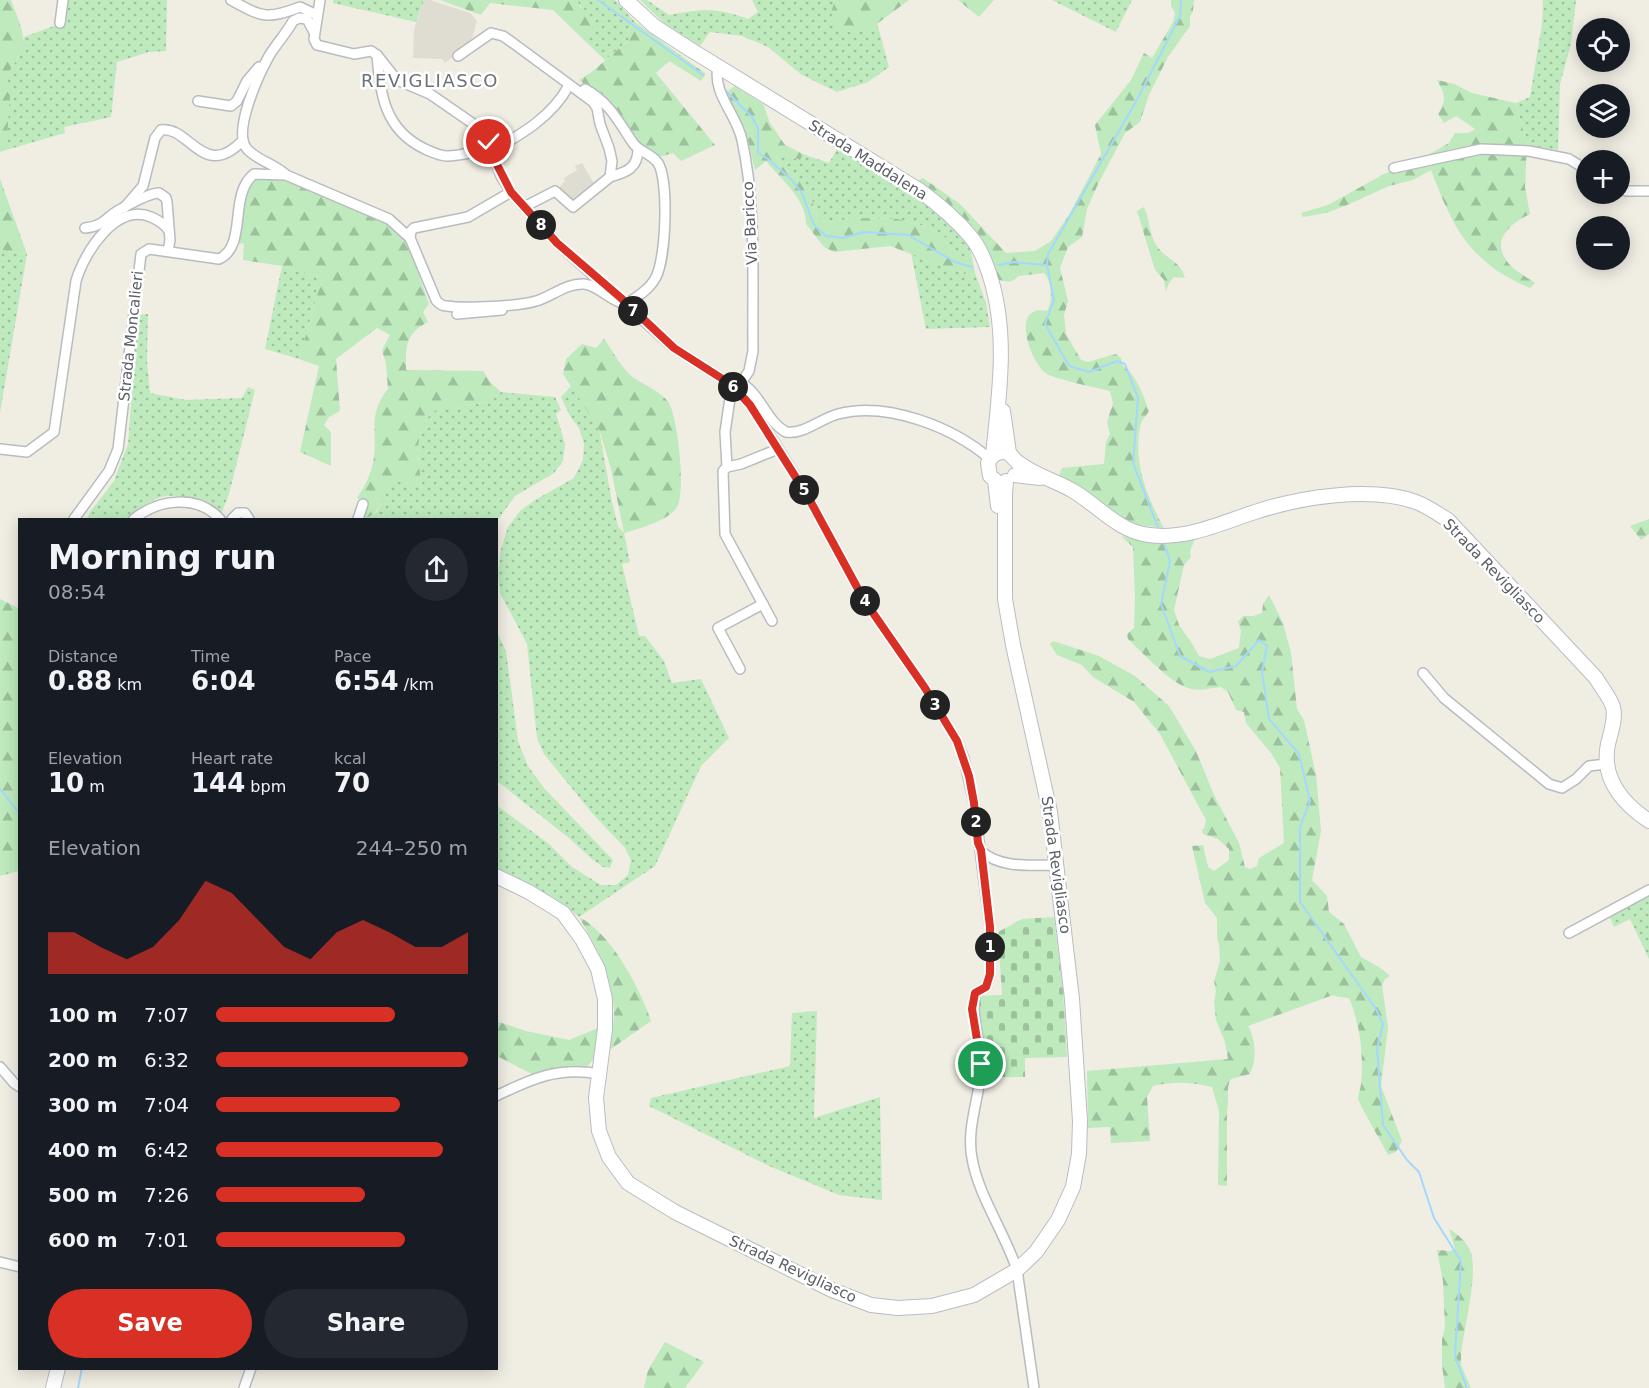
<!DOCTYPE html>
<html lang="en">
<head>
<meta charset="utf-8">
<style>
	:root { --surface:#171b24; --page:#242831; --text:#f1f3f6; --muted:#9ea1a6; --accent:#d93025 }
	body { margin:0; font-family:"DejaVu Sans",sans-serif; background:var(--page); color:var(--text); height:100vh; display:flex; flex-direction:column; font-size:22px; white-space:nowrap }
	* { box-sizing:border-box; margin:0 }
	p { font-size:20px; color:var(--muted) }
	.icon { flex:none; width:33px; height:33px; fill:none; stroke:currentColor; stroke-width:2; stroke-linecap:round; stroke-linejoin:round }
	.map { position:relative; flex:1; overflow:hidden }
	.drawer { position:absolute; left:18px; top:518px; width:480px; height:852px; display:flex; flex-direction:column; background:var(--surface); border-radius:0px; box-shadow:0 3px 15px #0003 }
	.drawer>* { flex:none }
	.controls { position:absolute; left:1576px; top:18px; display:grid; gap:12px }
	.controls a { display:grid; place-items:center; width:54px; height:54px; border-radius:50%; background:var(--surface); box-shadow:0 3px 15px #0003; font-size:30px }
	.pin { position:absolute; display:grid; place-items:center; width:51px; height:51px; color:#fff; margin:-26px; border:3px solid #fff; border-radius:50%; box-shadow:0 2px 6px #0007 }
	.km { position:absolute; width:30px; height:30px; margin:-15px; border-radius:50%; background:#222; color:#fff; font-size:16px; line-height:30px; text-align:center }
	.round { display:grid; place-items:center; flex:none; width:63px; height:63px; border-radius:32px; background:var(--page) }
	.overview { display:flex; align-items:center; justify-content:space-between; height:102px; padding:0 30px }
	h1 { font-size:33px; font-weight:700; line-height:45px }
	.stats { display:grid; grid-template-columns:repeat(3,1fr); gap:9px; height:102px; padding:6px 30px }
	.stats div { display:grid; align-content:center }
	.stats b { font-size:26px; font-weight:700 }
	.stats small { font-size:16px; font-weight:400 }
	.stats p { font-size:16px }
	.chart { height:168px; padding:12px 30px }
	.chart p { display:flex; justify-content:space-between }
	.chart svg { width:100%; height:108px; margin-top:6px; fill:var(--accent); opacity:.7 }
	.primary-button { display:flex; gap:12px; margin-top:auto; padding:12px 30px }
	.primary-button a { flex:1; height:69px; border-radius:36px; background:var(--accent); color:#fff; font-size:24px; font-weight:700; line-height:69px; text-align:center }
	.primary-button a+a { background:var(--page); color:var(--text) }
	ul { padding:0 30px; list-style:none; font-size:20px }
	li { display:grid; grid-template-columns:96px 72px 1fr; align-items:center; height:45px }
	li i { height:15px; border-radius:8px; background:var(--accent) }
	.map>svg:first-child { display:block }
	.education { fill:#dfdcd2 }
	.grass { fill:url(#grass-dots) }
	.forest { fill:url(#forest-firs) }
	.cemetery { fill:url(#cemetery-stones) }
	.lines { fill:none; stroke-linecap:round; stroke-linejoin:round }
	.stream { stroke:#a4d8ff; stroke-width:2 }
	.street-casing { stroke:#b8bcc1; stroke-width:12 }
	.secondary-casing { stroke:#b9bdc3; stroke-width:16 }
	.street { stroke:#fff; stroke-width:9 }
	.secondary { stroke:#fff; stroke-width:14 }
	.route-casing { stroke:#fff; stroke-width:12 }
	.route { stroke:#d93025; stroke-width:8 }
	.labels { text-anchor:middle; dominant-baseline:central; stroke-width:5; stroke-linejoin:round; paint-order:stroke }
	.street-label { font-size:15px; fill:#5b6066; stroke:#fff }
	.quarter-label { font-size:18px; letter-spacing:1.5px; fill:#6c7278; stroke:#fff }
</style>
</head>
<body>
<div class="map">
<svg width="1649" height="1388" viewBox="0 0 1649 1388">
	<defs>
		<pattern id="grass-dots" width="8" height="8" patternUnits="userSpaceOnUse" patternTransform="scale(1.5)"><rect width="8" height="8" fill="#beeabd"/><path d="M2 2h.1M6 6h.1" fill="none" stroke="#9dc19d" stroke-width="1.8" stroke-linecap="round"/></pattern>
		<pattern id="forest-firs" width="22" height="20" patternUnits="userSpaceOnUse" patternTransform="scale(1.5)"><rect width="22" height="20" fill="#beeabd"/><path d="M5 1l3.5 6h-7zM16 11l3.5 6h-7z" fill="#9dc19d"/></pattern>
		<pattern id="cemetery-stones" width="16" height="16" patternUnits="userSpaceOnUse" patternTransform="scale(1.5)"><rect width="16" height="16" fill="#beeabd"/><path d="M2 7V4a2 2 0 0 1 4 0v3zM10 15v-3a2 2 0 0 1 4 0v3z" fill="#9dc19d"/></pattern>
	</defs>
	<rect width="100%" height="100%" fill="#f0ede3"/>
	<g class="education">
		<polygon points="424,0 430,0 470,13 477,21 471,42 445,63 442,59 413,58 414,30"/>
		<polygon points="582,163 596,187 575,205 558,189 565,181 564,178 577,170 575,166"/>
	</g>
	<g class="grass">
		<polygon points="68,0 167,0 166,51 149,52 117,62 111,117 64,127 65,133 6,150 5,78 19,56 24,37 54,26 63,24"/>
		<polygon points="333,0 424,0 416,22 333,3"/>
		<polygon points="576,0 615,0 635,22 627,30 631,38 605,60 587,43 593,23"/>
		<path d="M640,0H647L669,15C702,9 716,7 748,19L758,12L752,0H835L831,12L870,29L877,23L889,67L868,82L837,92L802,75L768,47L742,36L710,32L700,46L664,23Z"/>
		<polygon points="1052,0 1132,0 1116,32"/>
		<polygon points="1543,0 1576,0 1571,44 1560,84 1558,150 1527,145 1516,103 1530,97 1542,24"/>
		<polygon points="837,149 934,207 970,247 973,262 959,256 950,248 944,237 924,226 898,219 856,218 828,222 821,221 814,209 811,195 804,181 793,175 781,165 776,154 782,153 799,160 803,154 829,163"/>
		<polygon points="0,250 27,254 0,413"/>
		<polygon points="911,253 965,274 975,273 986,303 990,327 926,329"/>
		<polygon points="282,266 322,278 299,359 265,349"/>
		<path d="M148,314L147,361L150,393L186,400L242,398L248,387L255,390L229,494L221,514C181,493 164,485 128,519H87L90,512L114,481L128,444L138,315Z"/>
		<polygon points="572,385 599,429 612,502 618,526 624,533 630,562 622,564 639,636 645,636 664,661 672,683 701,679 729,738 701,766 655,866 579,917 553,897 497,869 496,805 549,844 572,867 601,885 616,885 628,875 631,860 625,848 592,813 544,754 537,738 527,644 500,593 498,573 501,549 508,527 520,511 535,500 574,478 583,460 584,444 579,428 570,416 561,397"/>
		<path d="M501,392L555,397L561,410L556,414L565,444L563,461L554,473L515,496L497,521L496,519H365L377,512L390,482H404L415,487L422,484C418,466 415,438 425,421C428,416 435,411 439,407H456L490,402Z"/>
		<polygon points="496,630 506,651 518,741 528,766 544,788 613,860 610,868 603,867 592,859 569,838 497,781"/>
		<polygon points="1649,894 1649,959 1630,919 1614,927 1610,918"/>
		<polygon points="817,1011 814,1118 880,1097 882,1200 839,1195 769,1166 649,1106 651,1098 790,1066 792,1013"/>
	</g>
	<g class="forest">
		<path d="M0,0H11C26,40 30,41 5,78L11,85L6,150L0,152Z"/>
		<polygon points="440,0 576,0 580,7 589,12 593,24 587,43 553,10 490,3 481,15"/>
		<polygon points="835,0 909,0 870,29 853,33 836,29 831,12"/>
		<polygon points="958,0 994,0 979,17"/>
		<path d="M1171,0H1194L1193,11L1190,17V26L1168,57L1149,95L1140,122L1125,133L1098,184L1087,209L1082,237L1068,247L1060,268L1068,301L1064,315L1066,334L1081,360L1088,362L1116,354L1121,358L1123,366C1136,374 1144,397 1149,411C1147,415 1143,418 1141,423C1132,459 1146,496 1164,528L1130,524L1059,475L1062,468L1104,464L1106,442L1110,434L1107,422L1113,403L1110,391C1097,388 1055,379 1047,374C1029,362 1010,303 1047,311C1053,300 1052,282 1044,273L1018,276C1013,283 1007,282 999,280C983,235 956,207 917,181L923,178L960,204L1006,253L1035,251L1051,241L1069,215L1101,154L1095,125L1131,80L1144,53L1152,58L1173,22L1175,13L1171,6Z"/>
		<polygon points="635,22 706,74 701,81 669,61 656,73 715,145 681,161 673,153 659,157 639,143 608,101 579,80 593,71 631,38 627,30"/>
		<path d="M1437,80L1454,84L1472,93L1516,103L1527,145L1525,187L1530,214C1513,222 1492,238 1505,258C1510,269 1526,276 1535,283L1530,288C1470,263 1453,228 1431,170L1413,180L1389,186L1345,206L1326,213L1303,217L1301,213L1328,205L1384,174L1426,156L1449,143L1455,133H1469L1475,129L1456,116L1444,123L1438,114C1447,99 1445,94 1437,80Z"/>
		<path d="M735,86L763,104L770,123L785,145L803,154L800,160L782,153L776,155L781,165L793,175L804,180L811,195L814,209L821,221L828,222L856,218L898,219L924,226L945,237L950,248L960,256L973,262L975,273L965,274L890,246L834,252L824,247L806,224C807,200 780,178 766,161L755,170L745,128L726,96L729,90Z"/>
		<path d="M257,177H277L390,225L408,244L429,304L423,312L428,322C405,334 406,346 406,370L483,371L490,382L501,392L490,402L456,407H439C435,411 428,416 425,421C415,438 418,466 422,484L415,487L404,482H391C383,496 379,518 361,519L367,503L357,498C365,486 370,476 373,463C379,434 366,416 388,389L386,364L382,350L390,335L377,328L336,359L340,411L329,417L324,425L331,432V466L300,452L319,366L299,359L322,278L282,266L243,260L244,244L236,242L245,188Z"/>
		<polygon points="0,179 27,254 0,250"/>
		<path d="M1144,207C1150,220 1149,233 1156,245C1166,260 1180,260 1185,278L1174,277L1169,283L1166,292L1164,280L1155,270L1137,211Z"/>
		<path d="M604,339C612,350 619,363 628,373C638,383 662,391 669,403C678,420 686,492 677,507C670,520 638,529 624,533L611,469L599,429L563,374L566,359L582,344L596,348Z"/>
		<polygon points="1649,519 1649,534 1641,540 1630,526"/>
		<path d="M1121,536L1149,542L1195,539L1190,551L1191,557L1184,565L1174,610L1179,625L1191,642L1199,656L1210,659L1239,648L1241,631L1238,622L1243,616H1253L1262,613L1263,604L1269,595L1283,623L1291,653L1297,709L1304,720L1316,775L1321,831L1312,880L1327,896L1329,912L1344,924L1361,957L1382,969L1390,976L1385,979L1382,985L1388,1028L1381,1086L1402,1141L1396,1152L1388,1155C1384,1146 1358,1103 1358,1098C1358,1093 1361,1088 1361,1084C1364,1055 1360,1024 1349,998L1339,997L1333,995L1248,1026C1256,1039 1257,1060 1250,1074L1231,1079C1225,1088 1230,1099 1227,1110V1186L1218,1185L1219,1111L1212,1087C1191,1082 1174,1081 1153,1086L1147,1097L1150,1141L1111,1143L1110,1127L1088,1128L1087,1071L1228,1059L1225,1042L1216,1020L1214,1002L1216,991L1214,981L1220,961L1219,944L1217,938V918L1205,903L1192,846L1203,845L1208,867L1214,871L1229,860V849L1218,839L1203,834L1202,829H1204L1206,820L1160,734L1134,702L1093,677L1082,665L1057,655L1050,644L1053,641L1099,656L1135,676L1169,706L1196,751L1214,795L1239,843L1245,867L1250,869L1257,866L1259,858L1284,843L1280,768L1271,753L1246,723L1244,712L1236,710L1228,692L1221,687C1211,688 1197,692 1188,688C1169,682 1143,653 1128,639L1127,634L1134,628L1135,598L1133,547Z"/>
		<polygon points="0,599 20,609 19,871 0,876"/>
		<path d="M579,917C611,933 640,988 651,1021L608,1051C610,1039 614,1026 614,1014C613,978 597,947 579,917Z"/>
		<polygon points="496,1021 526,1031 569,1040 598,1028 595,1058 586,1067 552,1069 532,1074 497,1056"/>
		<path d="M1449,1229C1458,1234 1468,1243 1471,1253C1478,1276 1464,1328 1461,1353V1365L1471,1388H1445L1442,1365V1339L1445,1327L1443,1281L1437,1250L1450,1251L1455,1249Z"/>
		<polygon points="665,1342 704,1362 685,1388 644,1388 648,1370"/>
	</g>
	<polygon class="cemetery" points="1054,917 1063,991 1067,1057 1025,1058 1025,1077 989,1077 989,1062 986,1060 977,1024 977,996 1002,995 998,932 1022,919"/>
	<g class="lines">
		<g class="stream">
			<polyline points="598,0 703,75"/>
			<polyline points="724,89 751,116 758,128 758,153 768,159 790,178 802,193 814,225 826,236 843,238 864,232 908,235 955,262 972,267"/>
			<polyline points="999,265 1014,262 1046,265"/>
			<polyline points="1159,530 1133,463 1138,398 1125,364 1117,361 1089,372 1069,366 1045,324 1054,300 1047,265 1048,254 1137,100 1180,16 1181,0"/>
			<polyline points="1163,541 1170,561 1161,604 1180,656 1209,672 1236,666 1259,640 1267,646 1262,672 1269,719 1299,754 1310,801 1300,827 1300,902 1376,1009 1383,1024 1377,1049 1383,1125 1407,1160 1419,1172 1434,1218 1461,1261 1455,1356 1467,1388"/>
			<polyline points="0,789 20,814"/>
			<polyline points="78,1388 82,1368"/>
		</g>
		<g class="street-casing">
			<g id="street">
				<path d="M231,0C262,17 266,20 300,7L317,15"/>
				<path d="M320,0L314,39L317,45L354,54L371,51L377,55L397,80L430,94L472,123L487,140L501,176L511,192L557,243L674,348L732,385L750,405L776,445L807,495L864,600L925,688L957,741L964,759L974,803L990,927V974L986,987L975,993C971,1018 981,1042 981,1067C980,1098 966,1127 972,1158C978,1195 1005,1233 1017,1270L1034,1388"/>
				<polyline points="60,23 63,0"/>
				<path d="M377,55C380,95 385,130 425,149C432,152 440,156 447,156C459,156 472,152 484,150L488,152L490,157"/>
				<polyline points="458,56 491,33 503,36 513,43 593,102 597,108 600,124 609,148 612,161 610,177 573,207 555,191 524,207"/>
				<path d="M718,67C712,93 737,115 742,140C757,209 752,281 753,351L749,371L741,383"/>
				<path d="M585,89C610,103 618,121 633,143C639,152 651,153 658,163C669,181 666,258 656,277C650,289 637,297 625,305"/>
				<polyline points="198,101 231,106 237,101 247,81 259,67"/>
				<path d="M491,151C521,135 553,116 569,85"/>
				<polyline points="1394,168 1481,149 1529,151 1569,159 1587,170"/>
				<path d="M286,175C275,164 258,161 247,149C232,132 259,74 269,56C276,44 286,34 293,21L299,18L307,19L314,32"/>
				<path d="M610,177C627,172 638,168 638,149"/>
				<polyline points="1620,188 1626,191 1649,191"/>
				<path d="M124,208L143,186L155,138L161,130C189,125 204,182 243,140"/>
				<path d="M85,228C104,226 105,218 119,210C128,205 149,193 159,193L166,198L167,202L170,240L168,251"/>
				<polyline points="410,238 411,231 414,228 468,217 511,192"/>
				<polyline points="457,314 502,310"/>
				<path d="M737,384L741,383C761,394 766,421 786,432C803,435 822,418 838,414C887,401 953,427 990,459"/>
				<polyline points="732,385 725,432 727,467 741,464 778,449"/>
				<path d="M0,449L27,452L54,432L76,281C84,253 116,202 151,217C158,220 165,224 169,231"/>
				<polyline points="727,467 723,471 725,534 772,621"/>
				<path d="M74,519L109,471L118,449L141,254L149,249L219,259C248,246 228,194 254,174L286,175L389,219L410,238L436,300C439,304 442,306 447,306C463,309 521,306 536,301C551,297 566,283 584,284C598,285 610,301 625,304"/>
				<path d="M134,519C158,499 197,494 220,519"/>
				<polyline points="232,519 238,513 245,513 249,519"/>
				<polyline points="358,519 363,504"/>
				<polyline points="740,669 718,628 763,604"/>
				<polyline points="1423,673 1444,698 1549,784 1562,788 1576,779 1589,766 1606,764"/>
				<path d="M981,851C1001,869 1032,865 1057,865"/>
				<polyline points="1569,933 1649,890"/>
				<polyline points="0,1067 14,1083 20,1087"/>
				<path d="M496,1096C531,1079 559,1066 599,1074"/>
				<polyline points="0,1262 20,1267"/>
				<polyline points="244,1388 251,1368"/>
			</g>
		</g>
		<g class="secondary-casing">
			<g id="secondary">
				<path d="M626,0L654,26L688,48L919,190C938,204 955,218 970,236C979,246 985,261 989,273C1009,333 999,394 993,455"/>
				<polyline points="1003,411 1009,453"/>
				<polyline points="1015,475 1040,478"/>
				<path d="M998,506L995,480L990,476L988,463C991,456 996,451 1005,452C1013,454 1013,460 1019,463C1035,476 1058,481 1075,492C1099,507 1120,532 1149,535C1186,540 1221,523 1255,512C1300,497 1371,486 1416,502C1427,506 1438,514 1448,520L1596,678C1601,687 1610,697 1613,707C1616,718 1611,732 1608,744C1601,778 1622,803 1649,821"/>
				<polyline points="496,876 529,892 563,913 582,939 598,969 605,999 605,1029 596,1098 599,1131 609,1157 628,1183 675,1212 832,1290 871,1305 898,1308 932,1306 974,1295 1017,1270 1036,1252 1058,1220 1073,1187 1079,1154 1080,1121 1072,999 1050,812 1013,645 1005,599 1005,494 1006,481"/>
				<polyline points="53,1388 58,1368"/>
			</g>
		</g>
		<use href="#street" class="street"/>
		<use href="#secondary" class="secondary"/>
	</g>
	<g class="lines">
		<g class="route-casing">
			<polyline id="route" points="489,142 492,155 511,192 557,243 621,298 674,348 732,385 750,405 807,495 864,600 925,688 957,741 969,776 974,803 978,843 981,850 990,927 990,974 986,987 975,993 972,1009 981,1064"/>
		</g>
		<use href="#route" class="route"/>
	</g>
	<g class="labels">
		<g class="street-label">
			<text transform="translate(868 160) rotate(32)">Strada Maddalena</text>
			<text transform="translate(750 223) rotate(-93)">Via Baricco</text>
			<text transform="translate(131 336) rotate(-84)">Strada Moncalieri</text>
			<text transform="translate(1494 571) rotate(46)">Strada Revigliasco</text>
			<text transform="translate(1056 865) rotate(82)">Strada Revigliasco</text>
			<text transform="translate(793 1269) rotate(25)">Strada Revigliasco</text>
		</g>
		<g class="quarter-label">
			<text x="430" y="80">REVIGLIASCO</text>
		</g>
	</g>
</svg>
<div class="controls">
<a><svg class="icon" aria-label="locate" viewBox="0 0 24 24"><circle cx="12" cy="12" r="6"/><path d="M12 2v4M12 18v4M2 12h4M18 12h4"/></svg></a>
<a><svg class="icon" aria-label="layers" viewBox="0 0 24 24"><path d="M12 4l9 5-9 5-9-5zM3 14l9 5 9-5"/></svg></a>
<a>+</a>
<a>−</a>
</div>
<div class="pin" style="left:981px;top:1064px;background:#1e9e55"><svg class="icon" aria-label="arrive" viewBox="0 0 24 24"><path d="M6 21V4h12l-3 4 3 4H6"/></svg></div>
<div class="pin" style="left:489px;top:142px;background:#d93025"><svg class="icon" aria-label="check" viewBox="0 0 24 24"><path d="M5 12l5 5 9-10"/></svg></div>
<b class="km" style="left:990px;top:947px">1</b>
<b class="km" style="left:976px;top:822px">2</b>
<b class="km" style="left:935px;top:705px">3</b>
<b class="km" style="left:865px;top:601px">4</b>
<b class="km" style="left:804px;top:490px">5</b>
<b class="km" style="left:733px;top:387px">6</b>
<b class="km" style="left:633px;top:311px">7</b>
<b class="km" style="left:541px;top:225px">8</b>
<section class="drawer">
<div class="overview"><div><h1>Morning run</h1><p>08:54</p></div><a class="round"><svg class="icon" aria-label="share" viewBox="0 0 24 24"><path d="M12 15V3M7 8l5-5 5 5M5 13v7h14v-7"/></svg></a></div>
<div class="stats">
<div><p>Distance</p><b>0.88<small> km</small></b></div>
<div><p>Time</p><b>6:04</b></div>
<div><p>Pace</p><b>6:54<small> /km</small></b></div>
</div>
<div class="stats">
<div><p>Elevation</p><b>10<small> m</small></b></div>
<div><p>Heart rate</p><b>144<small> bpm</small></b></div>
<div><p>kcal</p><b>70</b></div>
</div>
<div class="chart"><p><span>Elevation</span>244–250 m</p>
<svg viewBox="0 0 160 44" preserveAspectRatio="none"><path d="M0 44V27L10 27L20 33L30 38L40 33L50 22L60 6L70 11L80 22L90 33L100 38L110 27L120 22L130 27L140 33L150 33L160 27V44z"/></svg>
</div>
<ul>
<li><b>100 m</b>7:07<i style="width:71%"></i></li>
<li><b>200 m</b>6:32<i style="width:100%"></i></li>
<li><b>300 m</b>7:04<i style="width:73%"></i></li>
<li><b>400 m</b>6:42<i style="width:90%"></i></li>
<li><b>500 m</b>7:26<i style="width:59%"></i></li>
<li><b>600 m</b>7:01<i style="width:75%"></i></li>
</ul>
<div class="primary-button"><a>Save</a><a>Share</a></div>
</section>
</div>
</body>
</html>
